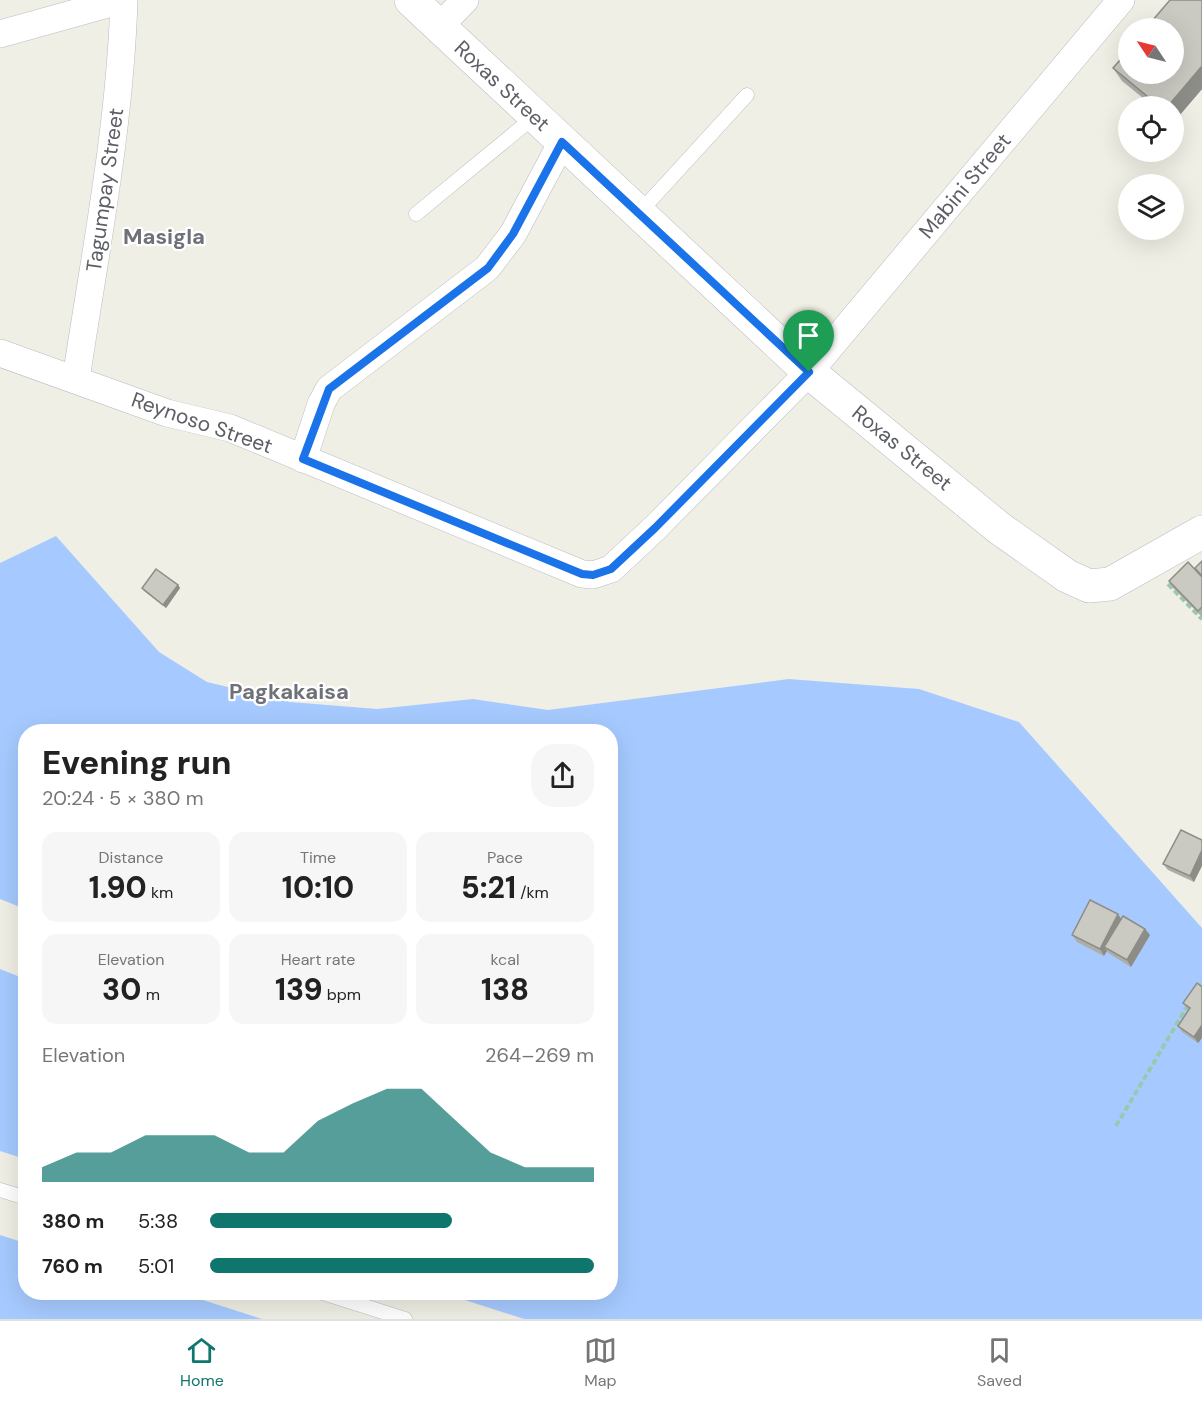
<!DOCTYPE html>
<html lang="en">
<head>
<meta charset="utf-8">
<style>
	:root { --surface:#fff; --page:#f6f6f6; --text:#222; --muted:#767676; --line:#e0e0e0; --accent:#0f766e }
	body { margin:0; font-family:"DM Sans",sans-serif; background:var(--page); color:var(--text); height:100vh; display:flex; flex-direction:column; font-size:22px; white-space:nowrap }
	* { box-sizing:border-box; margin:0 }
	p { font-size:20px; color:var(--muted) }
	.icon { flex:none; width:33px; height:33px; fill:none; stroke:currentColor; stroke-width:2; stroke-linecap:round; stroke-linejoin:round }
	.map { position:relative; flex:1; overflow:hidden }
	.side { position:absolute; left:18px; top:724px; width:600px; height:576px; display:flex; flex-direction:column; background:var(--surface); border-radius:24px; box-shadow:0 6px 24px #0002 }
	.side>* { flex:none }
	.needle { width:39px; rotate:305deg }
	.controls { position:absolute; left:1118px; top:18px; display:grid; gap:12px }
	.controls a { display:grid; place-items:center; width:66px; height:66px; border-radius:50%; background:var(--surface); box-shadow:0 6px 24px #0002; font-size:30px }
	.pin { position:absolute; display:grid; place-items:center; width:51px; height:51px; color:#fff; margin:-62px -26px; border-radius:50% 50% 50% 0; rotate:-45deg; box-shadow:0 0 6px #0007 }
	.pin .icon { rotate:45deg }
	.round { display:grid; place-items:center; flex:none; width:63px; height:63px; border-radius:24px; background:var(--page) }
	.overview { display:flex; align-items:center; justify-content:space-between; height:102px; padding:0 24px }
	h1 { font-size:33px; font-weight:800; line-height:45px }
	.metrics { display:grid; grid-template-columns:repeat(3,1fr); gap:9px; height:102px; padding:6px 24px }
	.metrics div { display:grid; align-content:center; border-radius:15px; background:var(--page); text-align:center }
	.metrics b { font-size:30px; font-weight:800 }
	.metrics small { font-size:16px; font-weight:400 }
	.metrics p { font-size:16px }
	.chart { height:168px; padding:12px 24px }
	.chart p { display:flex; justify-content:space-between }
	.chart svg { width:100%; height:108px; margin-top:6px; fill:var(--accent); opacity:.7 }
	ul { padding:0 24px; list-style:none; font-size:20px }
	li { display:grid; grid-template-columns:96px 72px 1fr; align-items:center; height:45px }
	li i { height:15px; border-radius:8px; background:var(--accent) }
	.tabs { display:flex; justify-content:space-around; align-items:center; height:84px; border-top:2px solid var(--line); background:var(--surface); font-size:16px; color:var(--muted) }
	.tabs a { display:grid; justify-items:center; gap:3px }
	.tabs .current { color:var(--accent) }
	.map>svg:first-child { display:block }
	.water { fill:#a6caff; fill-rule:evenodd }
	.pier { fill:#efefe5 }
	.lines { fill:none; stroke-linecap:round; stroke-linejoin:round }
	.lane-casing { stroke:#babcc1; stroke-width:15 }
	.street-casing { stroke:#babcc1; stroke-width:28 }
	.secondary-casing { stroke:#bbbcc3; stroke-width:34 }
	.path { stroke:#9ac8af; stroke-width:4; stroke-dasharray:6 3; stroke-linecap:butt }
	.lane { stroke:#fff; stroke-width:14 }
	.street { stroke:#fff; stroke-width:27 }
	.secondary { stroke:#fff; stroke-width:33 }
	.wall { fill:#aeada7 }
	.shaded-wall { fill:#8d8d88 }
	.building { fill:#cac9c2; stroke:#8d8d88; stroke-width:1.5 }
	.route-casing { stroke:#fff; stroke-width:12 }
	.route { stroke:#1a73e8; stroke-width:8 }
	.labels { text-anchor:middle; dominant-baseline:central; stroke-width:4.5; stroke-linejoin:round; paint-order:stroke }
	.street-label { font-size:21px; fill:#5d5f66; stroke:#fff }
	.neighbourhood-label { font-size:22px; font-weight:bold; fill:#6e7178; stroke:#fff }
</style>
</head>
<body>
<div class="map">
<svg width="1202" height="1319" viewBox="0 0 1202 1319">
	<rect width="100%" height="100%" fill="#efefe5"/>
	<path class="water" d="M56,536L159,652L207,682L290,702L377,709L473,699L548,710L789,679L919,689L1019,722L1202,928V1319H0V563ZM26,732H610V1293H26Z"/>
	<g class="pier">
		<polygon points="0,899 25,909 25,979 0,969"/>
		<polygon points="0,1151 25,1159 25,1243 0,1235"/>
		<polygon points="181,1293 443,1293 524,1319 262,1319"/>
	</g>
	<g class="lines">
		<g class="lane-casing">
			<g id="lane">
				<polyline points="639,213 747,95"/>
				<polyline points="416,214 534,117"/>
				<polyline points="0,1190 26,1198"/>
				<polyline points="323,1293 405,1319"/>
			</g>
		</g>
		<g class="street-casing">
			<g id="street">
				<polyline points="439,27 465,0"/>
				<polyline points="0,34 122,0"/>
				<polyline points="0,353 167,413 230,428 582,574 593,575 611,569 655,528 809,372 1121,0"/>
				<path d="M76,379C95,253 120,128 124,0"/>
				<polyline points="303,459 321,404 329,389 487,268 513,234 562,142"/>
			</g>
		</g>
		<g class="secondary-casing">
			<polyline id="secondary" points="411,0 809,372 999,528 1067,576 1089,586 1110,584 1202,532"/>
		</g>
		<g class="path">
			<polyline points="1168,584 1202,619"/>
			<polyline points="1198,989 1202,981"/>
			<polyline points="1116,1126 1188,1005"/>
		</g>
		<use href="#lane" class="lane"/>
		<use href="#street" class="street"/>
		<use href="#secondary" class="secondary"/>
	</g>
	<g class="wall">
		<polygon points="1202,0 1202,89 1173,123 1173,106 1153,106 1122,81 1113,68"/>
		<polygon points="1202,577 1202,617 1173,588 1169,581"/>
		<polygon points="178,585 180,588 166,608 144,591 142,588"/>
		<polygon points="1202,840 1194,882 1168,870 1163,864"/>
		<polygon points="1121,919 1145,929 1150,935 1131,967 1108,953 1107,951 1104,956 1077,942 1072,935"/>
		<polygon points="1202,987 1202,1038 1198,1043 1182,1032 1178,1026 1188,1010 1183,1003"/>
	</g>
	<g class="shaded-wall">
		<polygon points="1202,66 1202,89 1173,123 1173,106 1168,106"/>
		<polygon points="178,585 180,588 166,608 163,605"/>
		<polygon points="1202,850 1202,866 1194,882 1190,876"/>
		<polygon points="1118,914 1122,920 1104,947 1107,951 1104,956 1100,949"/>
		<polygon points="1145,929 1150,935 1131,967 1127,960"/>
		<polygon points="1202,1025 1202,1038 1198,1043 1194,1037"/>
	</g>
	<g class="building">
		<polygon points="1170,0 1202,0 1202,66 1168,106 1159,106 1113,68 1128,51 1128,74 1173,74 1173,28 1146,28"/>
		<polygon points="1202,561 1202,576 1195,568"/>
		<polygon points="1188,562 1202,577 1202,607 1198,611 1169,581"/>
		<polygon points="156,569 178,585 163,605 142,588"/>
		<polygon points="1181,830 1202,840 1202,850 1190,876 1163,864"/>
		<polygon points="1090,900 1118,914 1100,949 1072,935"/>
		<polygon points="1123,916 1145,929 1127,960 1104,947"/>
		<polygon points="1197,983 1202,987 1202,1025 1194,1037 1178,1026 1190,1008 1183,1003"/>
	</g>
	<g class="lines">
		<g class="route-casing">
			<polygon id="route" points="562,142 809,372 655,528 611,569 593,575 582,574 303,459 329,389 488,268 513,234"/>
		</g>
		<use href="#route" class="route"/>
	</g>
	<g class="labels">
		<g class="street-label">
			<text transform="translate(502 86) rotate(43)">Roxas Street</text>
			<text transform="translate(965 186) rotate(-50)">Mabini Street</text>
			<text transform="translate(105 190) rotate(-82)">Tagumpay Street</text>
			<text transform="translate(202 423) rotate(19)">Reynoso Street</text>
			<text transform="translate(902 448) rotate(39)">Roxas Street</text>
		</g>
		<g class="neighbourhood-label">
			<text x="164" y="236">Masigla</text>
			<text x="289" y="691">Pagkakaisa</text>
		</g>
	</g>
</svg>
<div class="controls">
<a><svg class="needle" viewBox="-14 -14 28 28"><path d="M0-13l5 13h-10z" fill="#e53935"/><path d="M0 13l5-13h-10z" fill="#767676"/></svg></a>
<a><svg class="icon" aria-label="locate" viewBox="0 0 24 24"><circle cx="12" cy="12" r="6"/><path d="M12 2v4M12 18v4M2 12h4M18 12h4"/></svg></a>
<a><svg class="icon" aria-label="layers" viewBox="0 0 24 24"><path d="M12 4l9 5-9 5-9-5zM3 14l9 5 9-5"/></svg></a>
</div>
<div class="pin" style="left:809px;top:372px;background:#1e9e55"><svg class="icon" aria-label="arrive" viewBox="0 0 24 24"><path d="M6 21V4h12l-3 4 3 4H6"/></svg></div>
<section class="side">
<div class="overview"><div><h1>Evening run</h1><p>20:24 · 5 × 380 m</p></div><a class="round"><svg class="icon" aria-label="share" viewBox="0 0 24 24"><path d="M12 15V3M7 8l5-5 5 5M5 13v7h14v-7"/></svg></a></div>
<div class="metrics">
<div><p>Distance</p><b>1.90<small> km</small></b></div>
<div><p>Time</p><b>10:10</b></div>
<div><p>Pace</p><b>5:21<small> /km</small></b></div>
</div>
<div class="metrics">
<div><p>Elevation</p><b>30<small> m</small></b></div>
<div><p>Heart rate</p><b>139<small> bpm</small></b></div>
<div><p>kcal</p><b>138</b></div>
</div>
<div class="chart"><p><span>Elevation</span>264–269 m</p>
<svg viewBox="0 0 160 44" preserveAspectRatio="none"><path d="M0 44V38L10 32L20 32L30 25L40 25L50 25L60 32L70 32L80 19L90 12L100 6L110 6L120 19L130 32L140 38L150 38L160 38V44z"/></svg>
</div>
<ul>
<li><b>380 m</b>5:38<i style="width:63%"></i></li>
<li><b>760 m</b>5:01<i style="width:100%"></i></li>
</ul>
</section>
</div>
<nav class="tabs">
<a class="current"><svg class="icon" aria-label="home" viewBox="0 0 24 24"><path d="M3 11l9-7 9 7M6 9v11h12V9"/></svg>Home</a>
<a><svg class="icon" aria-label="map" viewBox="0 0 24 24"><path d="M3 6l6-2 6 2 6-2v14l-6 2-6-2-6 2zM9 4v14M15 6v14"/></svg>Map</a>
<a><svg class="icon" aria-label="saved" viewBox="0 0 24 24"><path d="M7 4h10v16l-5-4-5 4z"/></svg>Saved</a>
</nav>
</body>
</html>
